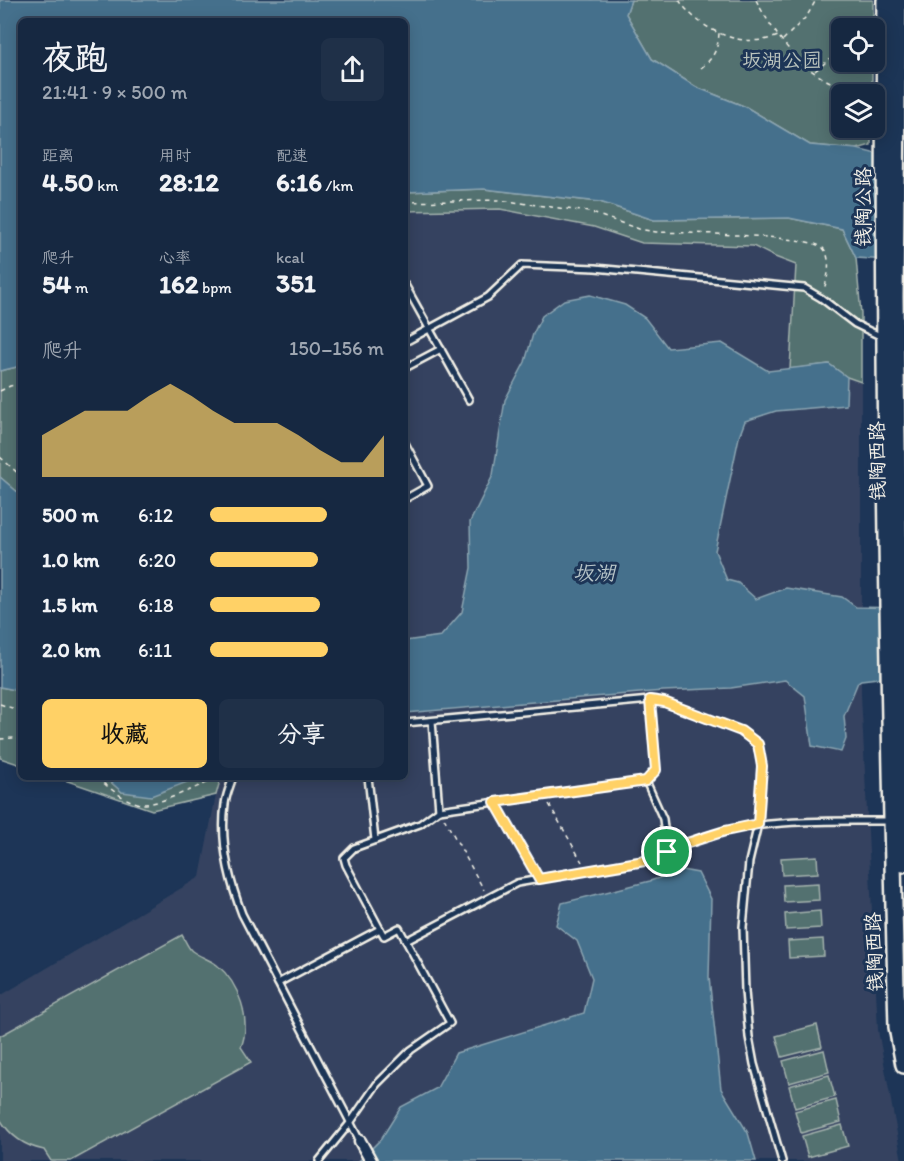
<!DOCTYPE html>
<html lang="zh">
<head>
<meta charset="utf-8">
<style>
	:root { --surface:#162841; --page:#1f3048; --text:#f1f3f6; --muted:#9ea6b1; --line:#35445a; --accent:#ffd166 }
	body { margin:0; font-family:Itim,"LXGW WenKai TC",sans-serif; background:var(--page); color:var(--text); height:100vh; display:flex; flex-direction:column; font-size:22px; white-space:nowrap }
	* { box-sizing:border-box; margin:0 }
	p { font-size:20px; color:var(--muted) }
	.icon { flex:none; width:33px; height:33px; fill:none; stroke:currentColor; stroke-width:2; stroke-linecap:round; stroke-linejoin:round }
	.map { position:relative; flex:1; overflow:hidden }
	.drawer { position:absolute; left:18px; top:18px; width:390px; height:762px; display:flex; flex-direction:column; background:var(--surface); border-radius:9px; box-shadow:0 3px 15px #0003,0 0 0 2px var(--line) }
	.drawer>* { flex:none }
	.fabs { position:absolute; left:831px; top:18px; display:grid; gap:12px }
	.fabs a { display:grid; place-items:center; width:54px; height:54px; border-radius:9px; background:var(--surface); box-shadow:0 3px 15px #0003,0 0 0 2px var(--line); font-size:30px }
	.pin { position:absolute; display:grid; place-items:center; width:51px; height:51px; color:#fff; margin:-26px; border:3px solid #fff; border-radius:50%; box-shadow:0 2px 6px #0007 }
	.round { display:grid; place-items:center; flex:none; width:63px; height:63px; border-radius:9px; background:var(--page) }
	.head { display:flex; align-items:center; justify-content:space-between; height:102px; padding:0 24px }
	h1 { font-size:33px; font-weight:700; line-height:45px }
	.stats { display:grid; grid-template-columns:repeat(3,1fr); gap:9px; height:102px; padding:6px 24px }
	.stats div { display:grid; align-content:center }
	.stats b { font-size:26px; font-weight:700 }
	.stats small { font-size:16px; font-weight:400 }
	.stats p { font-size:16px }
	.chart { height:168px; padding:12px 24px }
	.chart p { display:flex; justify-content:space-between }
	.chart svg { width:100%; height:108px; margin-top:6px; fill:var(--accent); opacity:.7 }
	.cta { display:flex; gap:12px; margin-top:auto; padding:12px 24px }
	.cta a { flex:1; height:69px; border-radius:9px; background:var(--accent); color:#111; font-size:24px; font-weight:700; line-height:69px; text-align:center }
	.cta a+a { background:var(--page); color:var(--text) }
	ul { padding:0 24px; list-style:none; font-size:20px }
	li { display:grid; grid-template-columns:96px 72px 1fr; align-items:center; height:45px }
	li i { height:15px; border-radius:8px; background:var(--accent) }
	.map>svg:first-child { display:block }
	.built { fill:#344360 }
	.green { fill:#527170; stroke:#a3b1ac; stroke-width:1.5 }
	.water { fill:#45708c; stroke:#8ba4b1; stroke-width:1.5 }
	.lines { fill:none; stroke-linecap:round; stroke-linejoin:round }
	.lane-casing { stroke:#f4f1e8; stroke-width:10 }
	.street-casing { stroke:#f4f1e8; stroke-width:15 }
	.secondary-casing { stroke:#f4f1e8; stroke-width:20 }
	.path { stroke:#f4f1e8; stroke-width:1.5; stroke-dasharray:4.5 4.5; stroke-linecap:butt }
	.lane { stroke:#1d3557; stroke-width:5 }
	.street { stroke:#1d3557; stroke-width:10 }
	.secondary { stroke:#1d3557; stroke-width:15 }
	.route-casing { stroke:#fff; stroke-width:12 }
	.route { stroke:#ffd166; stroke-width:8 }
	.labels { text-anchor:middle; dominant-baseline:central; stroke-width:6; stroke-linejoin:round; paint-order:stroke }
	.park-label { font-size:20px; fill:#bbc4be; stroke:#1d3557 }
	.street-label { font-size:20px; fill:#f4f1e8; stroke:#1d3557 }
	.water-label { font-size:21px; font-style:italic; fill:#b7c4c8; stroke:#1d3557 }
</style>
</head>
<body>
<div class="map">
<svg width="904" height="1161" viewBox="0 0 904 1161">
	<rect width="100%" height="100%" fill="#1d3557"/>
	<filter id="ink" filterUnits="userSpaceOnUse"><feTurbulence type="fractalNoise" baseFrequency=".0167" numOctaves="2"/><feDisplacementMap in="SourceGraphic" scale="12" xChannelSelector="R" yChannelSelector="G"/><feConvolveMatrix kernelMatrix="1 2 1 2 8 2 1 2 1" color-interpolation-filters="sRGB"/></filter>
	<g filter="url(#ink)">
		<polygon class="built" points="500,209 594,227 642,243 753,246 775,257 796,264 790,368 829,364 847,377 861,382 861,694 878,1030 902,1161 0,1161 0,996 200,877 216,795 221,777 405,777 405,211"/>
		<g class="green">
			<polygon points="631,0 873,0 873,28 842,28 842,62 872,62 872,94 842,94 842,128 871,128 871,145 857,149 810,145 746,107 696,87 652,59 626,14"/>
			<polygon points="484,189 600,202 654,220 789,218 842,229 856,258 861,314 861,382 847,377 829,364 790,369 796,265 775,257 753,246 642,243 594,227 500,209 405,211 405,192"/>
			<polygon points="21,366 21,495 0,477 0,371"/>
			<polygon points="0,687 21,691 21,765 0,758"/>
			<polygon points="56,777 105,777 122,792 195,779 196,777 221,777 216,795 152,810"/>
			<polygon points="817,856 818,873 782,875 781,858"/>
			<polygon points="818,883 819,900 784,902 783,885"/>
			<polygon points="820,911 821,928 786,930 785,914"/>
			<path d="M182,935C185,940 188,948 192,951C200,957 209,959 217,965C239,983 252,1020 241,1047L251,1062L71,1161H51L44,1150C24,1146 10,1136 0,1119V1036Z"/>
			<polygon points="823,939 824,956 789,958 788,941"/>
			<polygon points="817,1025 822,1047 782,1057 776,1036"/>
			<polygon points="824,1050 829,1072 789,1083 783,1061"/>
			<polygon points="829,1075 835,1097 795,1108 789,1086"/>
			<polygon points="836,1100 841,1122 801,1133 795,1111"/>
			<polygon points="842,1125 848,1146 808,1157 802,1136"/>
		</g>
		<g class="water">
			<polygon points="0,0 631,0 626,14 652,59 696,87 746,107 810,145 857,149 904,161 904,261 856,258 842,229 789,218 654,220 600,202 484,189 405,192 405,21 21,21 21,366 0,371"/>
			<polygon points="590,295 625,305 645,318 668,348 722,343 768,371 829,364 847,377 846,405 776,411 745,421 739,437 715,551 727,580 738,583 756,599 786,588 842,597 856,607 904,608 904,675 861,680 858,682 844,716 846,739 841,752 812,746 805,696 785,680 731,688 663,691 405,713 405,641 441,636 462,612 471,568 470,522 493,475 505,400 525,362 533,334 542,316 564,300"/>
			<polygon points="0,477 21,495 21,691 0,687"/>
			<polygon points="105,777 196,777 195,779 151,796 122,792"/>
			<polygon points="682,870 698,873 711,899 709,977 721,1089 748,1133 756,1161 359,1161 381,1139 401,1107 437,1088 456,1053 584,1013 592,978 577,941 556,925 562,903 650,881"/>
		</g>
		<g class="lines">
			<g class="lane-casing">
				<g id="lane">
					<polyline points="405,285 469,400"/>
					<polyline points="405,342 488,297 522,265 595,268 804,288 821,298 855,324 884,338"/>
					<polyline points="405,368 441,349"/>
					<polyline points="405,443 428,486 405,499"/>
					<polyline points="432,721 439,810"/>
					<polyline points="405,723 650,700 664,702 741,731 758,744 762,767 758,824 749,862 743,927 745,991 749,1037 754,1064 782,1161"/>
					<path d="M233,777C230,786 226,795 225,804C220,840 229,880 242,914L360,1141"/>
					<polyline points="368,777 375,840"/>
					<polyline points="646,781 656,770 650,700"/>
					<polyline points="380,929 346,865 344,858 354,848 420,824 439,810 646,781 663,819 667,852"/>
					<polyline points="278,983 380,929 384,936 399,928 406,941"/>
					<path d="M319,1161L350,1123L377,1084L411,1050L450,1023L406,941L517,883L656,859C726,815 813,822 892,821"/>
				</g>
			</g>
			<g class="street-casing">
				<polyline id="street" points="360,1141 371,1161"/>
			</g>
			<g class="secondary-casing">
				<g id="secondary">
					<path d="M885,0C882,343 888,685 897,1027L904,1065"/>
					<polyline points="898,0 895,297 903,864"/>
				</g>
			</g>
			<g class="path">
				<path d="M679,0C699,30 742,50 778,36"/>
				<path d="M756,0C775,36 806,79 848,88C855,90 864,90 871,90"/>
				<polyline points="783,40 807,16 816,0"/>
				<path d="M701,68C713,58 718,50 719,33"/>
				<polyline points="815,71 842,49"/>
				<path d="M405,202L499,200L589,212L639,229L656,232C682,233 811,235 823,248C832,258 828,278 824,289"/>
				<polyline points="0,391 10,386 21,384"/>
				<polyline points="0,457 21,476"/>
				<polyline points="0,704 21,711"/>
				<polyline points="0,739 13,738 21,740"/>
				<path d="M98,777C107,788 127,802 142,804C160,805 192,788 210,782L212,777"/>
				<polyline points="549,804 582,862"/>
				<polyline points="500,810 535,872"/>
				<polyline points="444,818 484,890"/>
			</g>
			<use href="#lane" class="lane"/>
			<use href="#street" class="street"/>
			<use href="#secondary" class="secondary"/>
		</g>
	</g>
	<g class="lines" filter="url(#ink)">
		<g class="route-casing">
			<polygon id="route" points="650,700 664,702 741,731 758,744 762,766 758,824 725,831 675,847 656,859 539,879 495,802 646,781 656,770"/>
		</g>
		<use href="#route" class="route"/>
	</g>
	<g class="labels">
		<g class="park-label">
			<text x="782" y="60">坂湖公园</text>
		</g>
		<g class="street-label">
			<text transform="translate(863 207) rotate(-90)">钱陶公路</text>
			<text transform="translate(877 461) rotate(-91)">钱陶西路</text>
			<text transform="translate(874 952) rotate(-92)">钱陶西路</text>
		</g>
		<g class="water-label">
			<text x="594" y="572">坂湖</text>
		</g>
	</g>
</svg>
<div class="fabs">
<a><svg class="icon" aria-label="locate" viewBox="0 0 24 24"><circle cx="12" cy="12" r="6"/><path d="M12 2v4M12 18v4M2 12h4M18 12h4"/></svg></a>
<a><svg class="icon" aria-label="layers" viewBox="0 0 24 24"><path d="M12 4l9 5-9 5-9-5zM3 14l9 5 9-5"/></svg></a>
</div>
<div class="pin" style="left:667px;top:852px;background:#1e9e55"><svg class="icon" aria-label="arrive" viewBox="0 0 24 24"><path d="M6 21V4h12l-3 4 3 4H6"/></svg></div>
<section class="drawer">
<div class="head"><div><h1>夜跑</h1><p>21:41 · 9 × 500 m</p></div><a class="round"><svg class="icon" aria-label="share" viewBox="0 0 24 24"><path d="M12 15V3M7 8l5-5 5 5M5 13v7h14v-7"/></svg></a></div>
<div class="stats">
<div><p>距离</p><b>4.50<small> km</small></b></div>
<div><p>用时</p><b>28:12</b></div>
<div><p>配速</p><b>6:16<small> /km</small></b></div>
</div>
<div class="stats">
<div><p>爬升</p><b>54<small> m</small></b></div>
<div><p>心率</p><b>162<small> bpm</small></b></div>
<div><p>kcal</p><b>351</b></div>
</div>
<div class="chart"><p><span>爬升</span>150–156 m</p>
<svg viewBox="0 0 160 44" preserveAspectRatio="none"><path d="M0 44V27L10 22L20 17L30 17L40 17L50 11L60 6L70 11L80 17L90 22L100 22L110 22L120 27L130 33L140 38L150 38L160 27V44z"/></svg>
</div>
<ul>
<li><b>500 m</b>6:12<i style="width:67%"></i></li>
<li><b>1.0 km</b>6:20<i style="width:62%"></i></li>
<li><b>1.5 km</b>6:18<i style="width:63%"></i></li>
<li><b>2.0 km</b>6:11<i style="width:68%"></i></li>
</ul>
<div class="cta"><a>收藏</a><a>分享</a></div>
</section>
</div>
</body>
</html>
